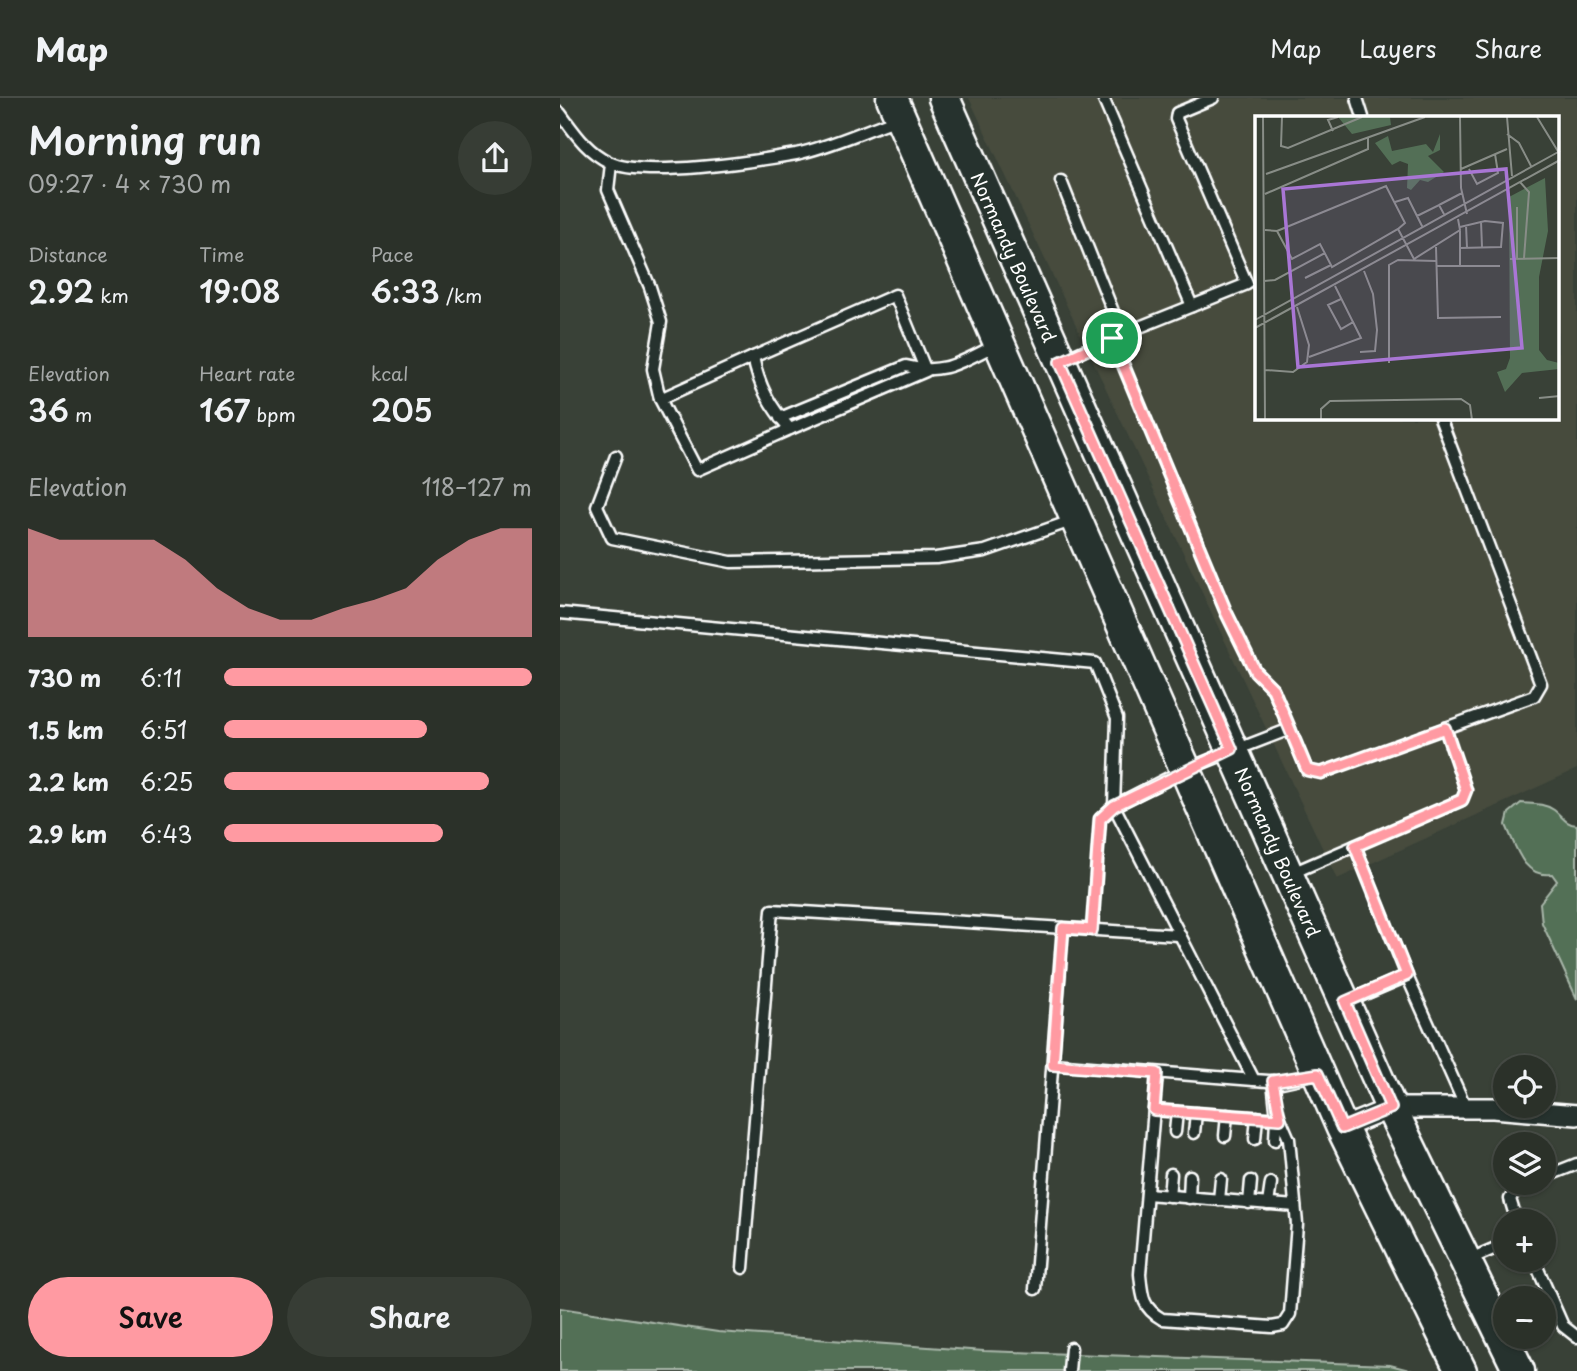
<!DOCTYPE html>
<html lang="en">
<head>
<meta charset="utf-8">
<style>
	:root { --surface:#2b3129; --page:#373d35; --text:#f1f3f6; --muted:#a6a9a8; --line:#474c46; --accent:#ff9aa2 }
	body { margin:0; font-family:"Playpen Sans",sans-serif; background:var(--page); color:var(--text); height:100vh; display:flex; flex-direction:column; font-size:26px; white-space:nowrap }
	* { box-sizing:border-box; margin:0 }
	p { font-size:23px; color:var(--muted) }
	.icon { flex:none; width:38px; height:38px; fill:none; stroke:currentColor; stroke-width:2; stroke-linecap:round; stroke-linejoin:round }
	.map { position:relative; flex:1; overflow:hidden }
	.side { display:flex; flex-direction:column; background:var(--surface); width:560px }
	.side>* { flex:none }
	.controls { position:absolute; left:933px; top:957px; display:grid; gap:14px }
	.controls a { display:grid; place-items:center; width:63px; height:63px; border-radius:50%; background:var(--surface); box-shadow:0 2px 5px #0004,0 0 0 2px var(--line); font-size:35px }
	.pin { position:absolute; display:grid; place-items:center; width:60px; height:60px; color:#fff; margin:-30px; border:4px solid #fff; border-radius:50%; box-shadow:0 2px 7px #0007 }
	.round { display:grid; place-items:center; flex:none; width:74px; height:74px; border-radius:37px; background:var(--page) }
	.headline { display:flex; align-items:center; justify-content:space-between; height:119px; padding:0 28px }
	h1 { font-size:38px; font-weight:600; line-height:52px }
	.figures { display:grid; grid-template-columns:repeat(3,1fr); gap:10px; height:119px; padding:7px 28px }
	.figures div { display:grid; align-content:center }
	.figures b { font-size:30px; font-weight:600 }
	.figures small { font-size:19px; font-weight:400 }
	.figures p { font-size:19px }
	.chart { height:196px; padding:14px 28px }
	.chart p { display:flex; justify-content:space-between }
	.chart svg { width:100%; height:126px; margin-top:7px; fill:var(--accent); opacity:.7 }
	.cta { display:flex; gap:14px; margin-top:auto; padding:14px 28px }
	.cta a { flex:1; height:80px; border-radius:42px; background:var(--accent); color:#111; font-size:28px; font-weight:600; line-height:80px; text-align:center }
	.cta a+a { background:var(--page); color:var(--text) }
	ul { padding:0 28px; list-style:none; font-size:23px }
	li { display:grid; grid-template-columns:112px 84px 1fr; align-items:center; height:52px }
	li i { height:18px; border-radius:9px; background:var(--accent) }
	header { display:flex; align-items:center; gap:42px; box-sizing:border-box; height:98px; padding:0 35px; background:var(--surface); border-bottom:2px solid var(--line) }
	header strong { font-size:33px }
	nav { display:flex; gap:38px; margin-inline-start:auto; font-size:24px }
	main { display:flex; flex:1; min-height:0 }
	.map>svg:first-child { display:block }
	.built { fill:#464b3e; fill-rule:evenodd }
	.green { fill:#536f56; stroke:#a9b7aa; stroke-width:2 }
	.lines { fill:none; stroke-linecap:round; stroke-linejoin:round }
	.service-casing { stroke:#fff; stroke-width:15 }
	.minor-casing { stroke:#fff; stroke-width:24 }
	.primary-casing { stroke:#fff; stroke-width:35 }
	.service { stroke:#26332d; stroke-width:10 }
	.minor { stroke:#26332d; stroke-width:19 }
	.primary { stroke:#26332d; stroke-width:30 }
	.route-casing { stroke:#fff; stroke-width:14 }
	.route { stroke:#ff9aa2; stroke-width:9 }
	.labels { text-anchor:middle; dominant-baseline:central; stroke-width:5; stroke-linejoin:round; paint-order:stroke }
	.street-label { font-size:18px; fill:#fff; stroke:#26332d }
	.inset-road { fill:none; stroke:#888d87; stroke-width:2 }
	.view { fill:#a976d5; fill-opacity:0.15; stroke:#a976d5; stroke-width:3.5 }
	.inset-edge { fill:none; stroke:#fff; stroke-width:3.5 }
</style>
</head>
<body>
<header>
<strong>Map</strong>
<nav><a>Map</a><a>Layers</a><a>Share</a></nav>
</header>
<main>
<section class="side">
<div class="headline"><div><h1>Morning run</h1><p>09:27 · 4 × 730 m</p></div><a class="round"><svg class="icon" aria-label="share" viewBox="0 0 24 24"><path d="M12 15V3M7 8l5-5 5 5M5 13v7h14v-7"/></svg></a></div>
<div class="figures">
<div><p>Distance</p><b>2.92<small> km</small></b></div>
<div><p>Time</p><b>19:08</b></div>
<div><p>Pace</p><b>6:33<small> /km</small></b></div>
</div>
<div class="figures">
<div><p>Elevation</p><b>36<small> m</small></b></div>
<div><p>Heart rate</p><b>167<small> bpm</small></b></div>
<div><p>kcal</p><b>205</b></div>
</div>
<div class="chart"><p><span>Elevation</span>118–127 m</p>
<svg viewBox="0 0 160 44" preserveAspectRatio="none"><path d="M0 44V6L10 10L20 10L30 10L40 10L50 17L60 27L70 34L80 38L90 38L100 34L110 31L120 27L130 17L140 10L150 6L160 6V44z"/></svg>
</div>
<ul>
<li><b>730 m</b>6:11<i style="width:100%"></i></li>
<li><b>1.5 km</b>6:51<i style="width:66%"></i></li>
<li><b>2.2 km</b>6:25<i style="width:86%"></i></li>
<li><b>2.9 km</b>6:43<i style="width:71%"></i></li>
</ul>
<div class="cta"><a>Save</a><a>Share</a></div>
</section>
<div class="map">
<svg width="1017" height="1273" viewBox="0 0 1017 1273">
	<rect width="100%" height="100%" fill="#394137"/>
	<filter id="ink" filterUnits="userSpaceOnUse"><feTurbulence type="fractalNoise" baseFrequency=".0143" numOctaves="2"/><feDisplacementMap in="SourceGraphic" scale="14" xChannelSelector="R" yChannelSelector="G"/><feConvolveMatrix kernelMatrix="1 2 1 2 8 2 1 2 1" color-interpolation-filters="sRGB"/></filter>
	<g filter="url(#ink)">
		<path class="built" d="M409,0H1017V671L777,781ZM697,19H998V320H697Z"/>
		<g class="green">
			<path d="M961,705C972,706 984,705 994,712C1003,719 1005,726 1017,727V901L982,825L980,805L997,783L992,776C963,780 956,749 946,727L949,715Z"/>
			<polygon points="0,1210 158,1234 424,1253 830,1267 853,1273 0,1273"/>
		</g>
		<g class="lines">
			<g class="service-casing">
				<g id="service">
					<polyline points="543,0 632,208"/>
					<polyline points="653,0 617,15 616,21 687,186 552,240 666,514 695,573 713,591 730,631 624,672 554,708 694,982 722,984 754,977"/>
					<polyline points="797,0 803,19"/>
					<path d="M0,15C15,35 26,53 49,64C83,81 196,63 236,56C270,49 305,32 338,21"/>
					<polyline points="51,66 48,92 90,189 101,224 93,271 100,301 137,372 230,331"/>
					<polyline points="501,83 562,236"/>
					<path d="M335,197L366,273L230,331C210,308 199,289 193,259Z"/>
					<polyline points="505,261 552,240"/>
					<polyline points="100,301 193,259"/>
					<path d="M220,320L346,268C384,278 402,263 436,247"/>
					<polyline points="56,358 37,408 52,440 171,464 376,460 425,453 514,422"/>
					<polyline points="0,515 535,565 557,620 554,708 540,721 532,832"/>
					<polyline points="730,631 747,672 761,675 974,598 981,586 880,320"/>
					<polyline points="732,775 902,702 906,692 885,630"/>
					<polyline points="847,878 906,1010"/>
					<polyline points="786,904 847,878 795,748"/>
					<polyline points="493,966 694,982"/>
					<path d="M597,975L580,1176C582,1197 582,1210 602,1221L712,1229L723,1227L730,1216L737,1126L729,1041L716,1011L713,983"/>
					<polyline points="594,1012 720,1021"/>
					<polyline points="615,1034 617,1014"/>
					<polyline points="634,1035 636,1015"/>
					<polyline points="665,1038 667,1017"/>
					<polyline points="695,1041 697,1019"/>
					<polyline points="715,1042 716,1020"/>
					<polyline points="984,1079 1017,1066"/>
					<polyline points="587,1096 735,1108"/>
					<polyline points="609,1098 611,1076"/>
					<polyline points="629,1100 630,1078"/>
					<polyline points="659,1102 661,1081"/>
					<polyline points="689,1105 691,1083"/>
					<polyline points="708,1106 711,1085"/>
					<polyline points="957,1124 950,1101 955,1093 971,1085"/>
					<polyline points="910,1161 945,1146"/>
					<polyline points="974,1162 1003,1228 1017,1239"/>
					<polyline points="183,1170 212,812 618,837"/>
					<polyline points="475,1191 503,830"/>
					<polyline points="509,1273 511,1250"/>
				</g>
			</g>
			<g class="minor-casing">
				<polyline id="minor" points="782,1030 831,1010 933,1010 1017,1017"/>
			</g>
			<g class="primary-casing">
				<g id="primary">
					<polyline points="332,0 782,1030 901,1273"/>
					<polyline points="384,0 831,1010 959,1273"/>
				</g>
			</g>
			<use href="#service" class="service"/>
			<use href="#minor" class="minor"/>
			<use href="#primary" class="primary"/>
		</g>
	</g>
	<g class="lines" filter="url(#ink)">
		<g class="route-casing">
			<polygon id="route" points="552,240 666,514 695,573 713,591 747,672 761,675 885,630 906,692 902,702 795,748 847,877 785,904 831,1010 782,1030 758,976 713,983 720,1021 594,1012 597,975 493,967 503,830 532,832 540,721 554,708 672,651 500,264"/>
		</g>
		<use href="#route" class="route"/>
	</g>
	<g class="labels">
		<g class="street-label">
			<text transform="translate(454 159) rotate(66)">Normandy Boulevard</text>
			<text transform="translate(718 754) rotate(66)">Normandy Boulevard</text>
		</g>
	</g>
	<g transform="translate(695 18)">
		<rect width="304" height="304" fill="#394137"/>
		<path d="M83,1H135L136,9L97,18ZM185,18V34L173,40L189,56L173,66L165,64L156,74L152,72L153,48L145,45L137,49L120,27L133,20L137,35L171,28L178,36ZM290,62L293,115L284,161V234L292,244L304,247V253L267,257L250,276L242,256L251,253L255,242L254,81Z" fill="#536f56"/>
		<path class="inset-road" d="M8,1L10,304M27,1L26,30L33,32L107,1M205,1L206,72L212,98M252,1L257,60M282,1L304,37M78,15L73,4L83,1M252,18L264,27L276,50M206,53L252,33M214,53L222,68L243,57L240,38M11,58L170,1M265,66L274,76L269,142M10,78L113,33V22M140,86L153,82L168,112M184,89L207,77M262,91V142M162,100L184,89L190,100M226,105L227,131M211,109L212,132M205,111L230,105L248,107L246,131L205,132M10,114L22,115L37,143L65,128L77,151L143,113L159,143L205,114L203,103M22,115L131,70L150,107L143,113M205,115V150M181,131L183,202L246,201M255,143L305,142M181,150H245M50,162L76,149M9,165L20,164L70,137M80,170L98,206L86,213L73,189L86,183M0,204L305,35M0,212L305,44M105,236L120,235L122,214L118,178L109,155M54,241L106,222L98,206M134,247V149L143,144L181,145M10,254L38,256L52,246L54,229L42,191M284,282L305,280M66,304V293L75,285L206,283L215,289L217,304"/>
		<path class="view" d="M251,53L267,232L43,251L28,73Z"/>
		<rect width="304" height="304" class="inset-edge"/>
	</g>
</svg>
<div class="controls">
<a><svg class="icon" aria-label="locate" viewBox="0 0 24 24"><circle cx="12" cy="12" r="6"/><path d="M12 2v4M12 18v4M2 12h4M18 12h4"/></svg></a>
<a><svg class="icon" aria-label="layers" viewBox="0 0 24 24"><path d="M12 4l9 5-9 5-9-5zM3 14l9 5 9-5"/></svg></a>
<a>+</a>
<a>−</a>
</div>
<div class="pin" style="left:552px;top:240px;background:#1e9e55"><svg class="icon" aria-label="arrive" viewBox="0 0 24 24"><path d="M6 21V4h12l-3 4 3 4H6"/></svg></div>
</div>
</main>
</body>
</html>
